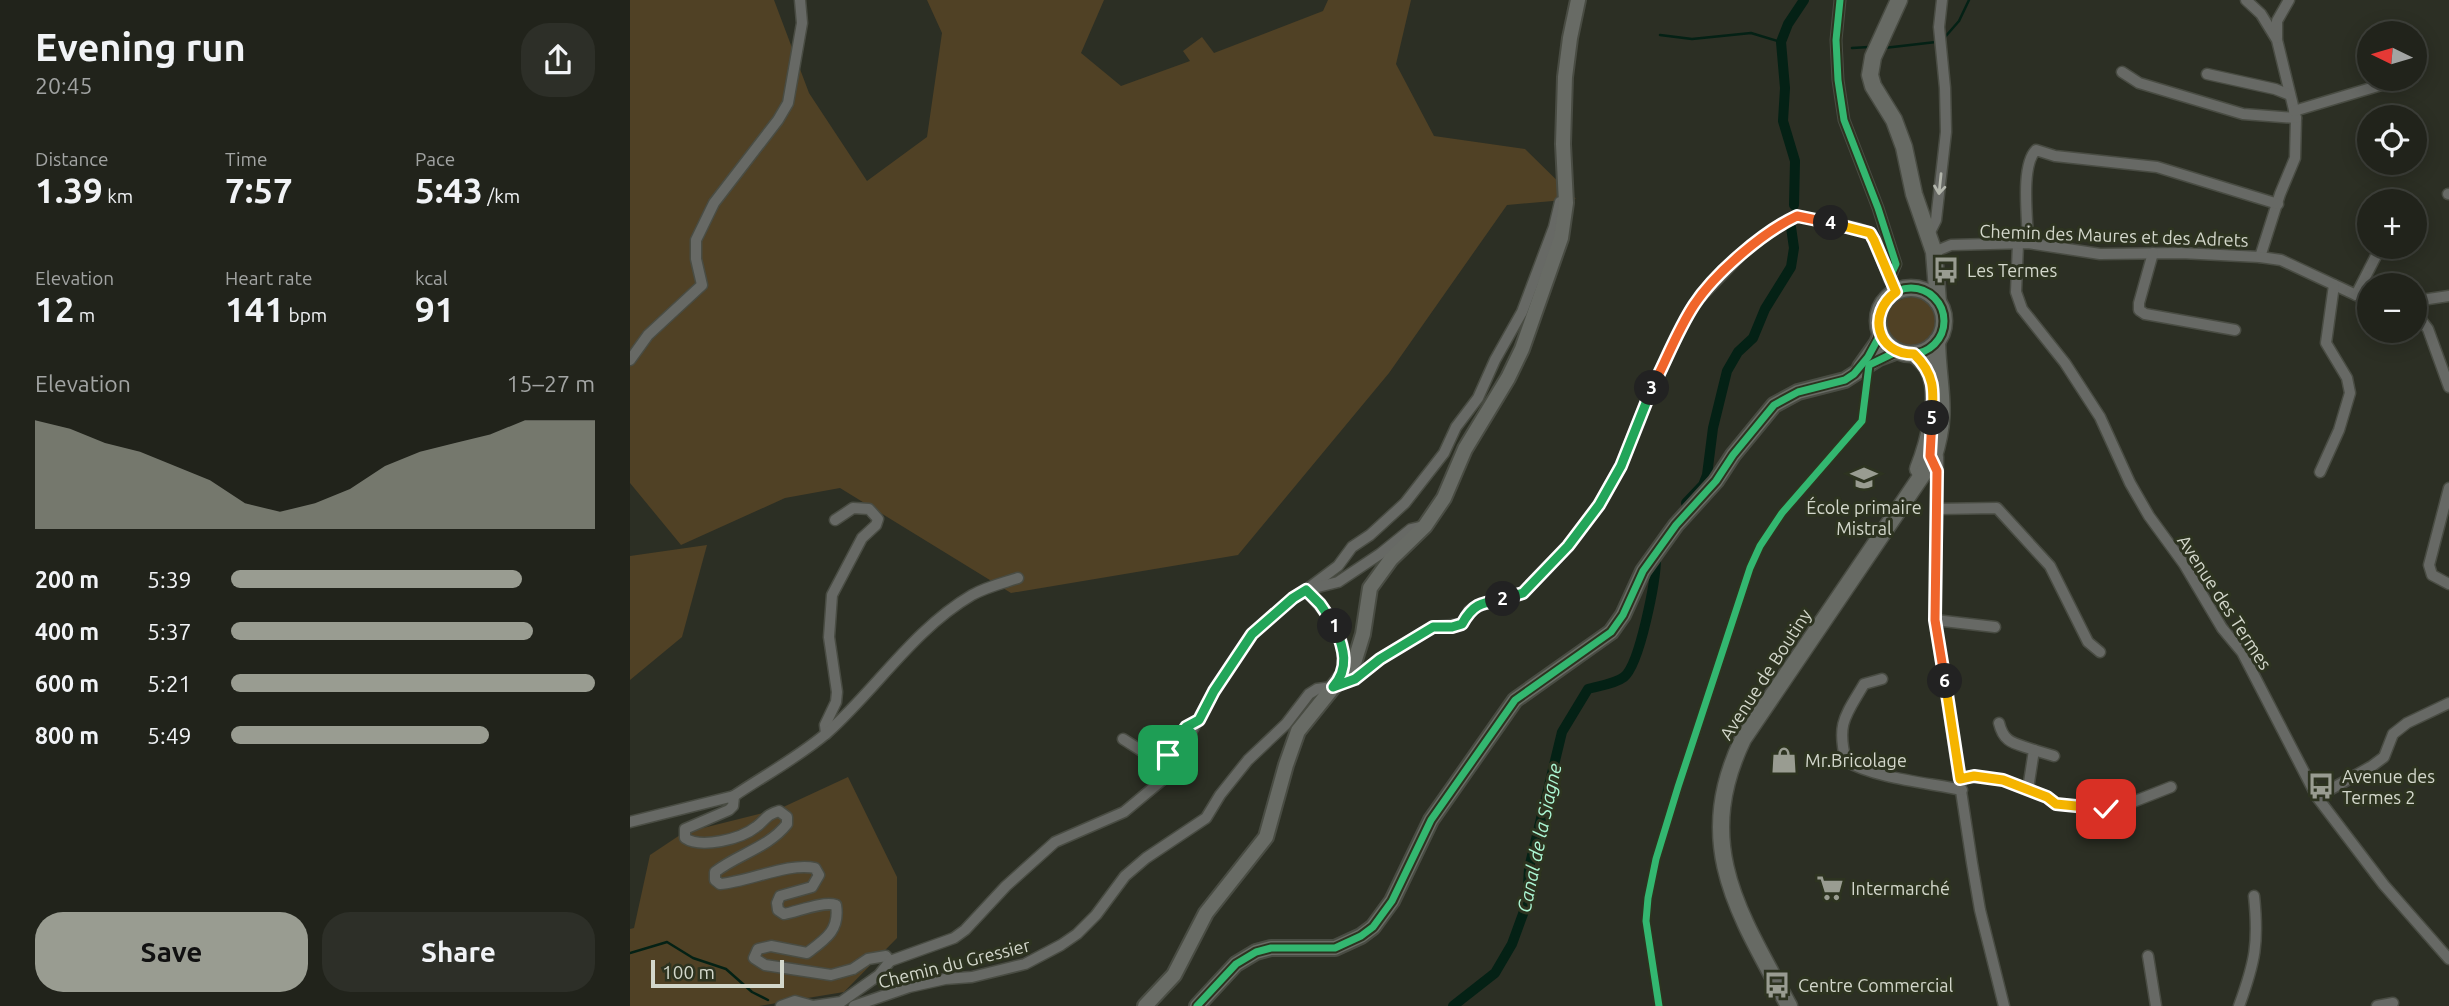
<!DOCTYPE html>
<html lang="en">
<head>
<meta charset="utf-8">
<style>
	:root { --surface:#21231b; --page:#2d2f28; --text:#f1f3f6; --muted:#a2a4a3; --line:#3e403a; --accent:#999c91 }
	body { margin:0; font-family:Ubuntu,sans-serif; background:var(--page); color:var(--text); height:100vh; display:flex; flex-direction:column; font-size:26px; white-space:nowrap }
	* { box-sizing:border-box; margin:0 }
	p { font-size:23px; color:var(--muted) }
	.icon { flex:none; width:38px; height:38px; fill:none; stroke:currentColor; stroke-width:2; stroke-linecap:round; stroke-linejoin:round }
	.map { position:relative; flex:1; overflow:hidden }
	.panel { display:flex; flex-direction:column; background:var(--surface); width:630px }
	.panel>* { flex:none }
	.needle { width:46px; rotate:275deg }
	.tools { position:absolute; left:1727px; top:21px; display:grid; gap:14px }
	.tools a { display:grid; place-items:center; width:70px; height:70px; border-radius:50%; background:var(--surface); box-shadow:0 4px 18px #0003,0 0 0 2px var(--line); font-size:35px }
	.scale { position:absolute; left:21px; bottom:18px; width:133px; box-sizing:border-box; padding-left:7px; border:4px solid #d3d7cb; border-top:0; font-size:19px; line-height:24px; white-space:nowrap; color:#d3d7cb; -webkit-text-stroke:5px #2d3320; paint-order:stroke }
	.pin { position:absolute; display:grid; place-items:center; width:60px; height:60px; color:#fff; margin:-30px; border-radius:14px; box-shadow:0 4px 10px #0006 }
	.km { position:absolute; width:35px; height:35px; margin:-18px; border-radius:50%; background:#222; color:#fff; font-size:19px; line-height:35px; text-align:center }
	.round { display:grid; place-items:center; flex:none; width:74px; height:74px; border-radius:28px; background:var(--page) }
	.summary { display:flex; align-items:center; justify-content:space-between; height:119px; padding:0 35px }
	h1 { font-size:38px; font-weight:600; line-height:52px }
	.figures { display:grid; grid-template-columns:repeat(3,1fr); gap:10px; height:119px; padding:7px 35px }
	.figures div { display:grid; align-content:center }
	.figures b { font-size:35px; font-weight:600 }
	.figures small { font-size:19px; font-weight:400 }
	.figures p { font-size:19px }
	.chart { height:196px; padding:14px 35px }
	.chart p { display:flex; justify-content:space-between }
	.chart svg { width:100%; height:126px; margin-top:7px; fill:var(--accent); opacity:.7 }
	.cta { display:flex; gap:14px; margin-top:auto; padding:14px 35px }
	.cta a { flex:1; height:80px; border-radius:28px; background:var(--accent); color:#111; font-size:28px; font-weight:600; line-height:80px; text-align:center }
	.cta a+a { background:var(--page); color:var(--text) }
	ul { padding:0 35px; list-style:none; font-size:23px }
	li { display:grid; grid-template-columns:112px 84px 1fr; align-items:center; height:52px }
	li i { height:18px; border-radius:9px; background:var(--accent) }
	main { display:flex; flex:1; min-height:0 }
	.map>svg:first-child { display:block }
	.green { fill:#504125 }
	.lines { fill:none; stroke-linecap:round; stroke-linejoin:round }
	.stream { stroke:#042115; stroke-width:2.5 }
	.canal { stroke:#042115; stroke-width:10 }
	.minor-casing { stroke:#494c43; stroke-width:13 }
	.secondary-casing { stroke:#494c43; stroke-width:18 }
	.primary-casing { stroke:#494c43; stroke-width:19 }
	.minor { stroke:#676965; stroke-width:10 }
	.secondary { stroke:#686b65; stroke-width:14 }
	.primary { stroke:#676a64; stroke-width:16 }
	.cycleway-casing { stroke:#2d3320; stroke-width:11 }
	.cycleway { stroke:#33b770; stroke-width:7 }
	.oneway { stroke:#b3b6ac }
	.split-1-casing { stroke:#fff; stroke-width:14 }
	.split-2-casing { stroke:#fff; stroke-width:14 }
	.split-3-casing { stroke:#fff; stroke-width:14 }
	.split-4-casing { stroke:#fff; stroke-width:14 }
	.split-5-casing { stroke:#fff; stroke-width:14 }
	.split-6-casing { stroke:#fff; stroke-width:14 }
	.split-7-casing { stroke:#fff; stroke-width:14 }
	.split-1 { stroke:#22a559; stroke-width:9 }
	.split-2 { stroke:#22a559; stroke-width:9 }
	.split-3 { stroke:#22a559; stroke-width:9 }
	.split-4 { stroke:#f0652b; stroke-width:9 }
	.split-5 { stroke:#f5b400; stroke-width:9 }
	.split-6 { stroke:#f0652b; stroke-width:9 }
	.split-7 { stroke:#f5b400; stroke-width:9 }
	.labels { text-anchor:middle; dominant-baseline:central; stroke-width:6; stroke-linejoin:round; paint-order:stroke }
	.street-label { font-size:18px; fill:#d3d7cb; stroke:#2d3320 }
	.poi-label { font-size:18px; fill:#d3d7cb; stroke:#2d3320; text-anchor:start }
	.water-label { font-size:19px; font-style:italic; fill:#acf7d4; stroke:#2d3320 }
</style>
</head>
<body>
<main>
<section class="panel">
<div class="summary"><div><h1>Evening run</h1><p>20:45</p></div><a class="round"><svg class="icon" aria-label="share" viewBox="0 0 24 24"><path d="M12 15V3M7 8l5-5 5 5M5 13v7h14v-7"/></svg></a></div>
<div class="figures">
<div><p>Distance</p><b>1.39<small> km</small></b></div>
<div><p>Time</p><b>7:57</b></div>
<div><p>Pace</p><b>5:43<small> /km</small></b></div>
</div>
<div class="figures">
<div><p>Elevation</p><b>12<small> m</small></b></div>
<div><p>Heart rate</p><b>141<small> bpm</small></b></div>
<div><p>kcal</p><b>91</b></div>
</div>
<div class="chart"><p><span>Elevation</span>15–27 m</p>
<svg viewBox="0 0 160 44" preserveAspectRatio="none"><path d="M0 44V6L10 9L20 14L30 17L40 22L50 27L60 35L70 38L80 35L90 30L100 22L110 17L120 14L130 11L140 6L150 6L160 6V44z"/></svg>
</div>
<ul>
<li><b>200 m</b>5:39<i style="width:80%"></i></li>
<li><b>400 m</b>5:37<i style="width:83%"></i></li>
<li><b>600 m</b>5:21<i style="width:100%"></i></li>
<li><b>800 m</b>5:49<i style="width:71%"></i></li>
</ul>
<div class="cta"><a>Save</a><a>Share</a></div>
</section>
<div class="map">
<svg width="1819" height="1006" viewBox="0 0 1819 1006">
	<rect width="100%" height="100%" fill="#2c2f24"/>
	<g class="green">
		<polygon points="0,0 144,0 179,93 237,181 297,137 312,33 297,0 474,0 451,53 491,86 560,61 553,51 572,37 584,53 693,11 698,0 781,0 766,64 804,136 895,149 946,199 877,205 759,373 608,555 381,593 210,488 155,498 51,545 0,483"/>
		<circle cx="1282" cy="322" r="25"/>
		<polygon points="77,545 52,637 0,680 0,556"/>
		<polygon points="218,777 267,877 267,938 214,992 129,1006 0,1006 0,929 4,928 20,855 53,833 149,809"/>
	</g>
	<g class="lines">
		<g class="stream">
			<polyline points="1030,35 1062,39 1121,33 1151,42"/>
			<polyline points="1315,37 1329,21 1339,0"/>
			<polyline points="1222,48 1239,47"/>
			<polyline points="1254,48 1306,42"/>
			<polyline points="0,953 37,942 63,958 96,969 122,992 138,1000"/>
		</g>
		<g class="canal">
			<polyline points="1164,205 1165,161 1153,121 1155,88 1151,42 1158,24 1174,0"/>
			<polyline points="1056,503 1073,485 1077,475 1083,428 1097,371 1108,352 1123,338 1135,309 1161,267 1164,248 1161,227"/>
			<path d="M823,1006L865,973L882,944L897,903L899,868L932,732L958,689C968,686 985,684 994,677C1010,664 1026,580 1026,558"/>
		</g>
		<g class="minor-casing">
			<g id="minor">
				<polyline points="1210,0 1206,40 1208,80 1214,120 1248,208 1266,264 1259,279"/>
				<polyline points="1616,0 1631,14 1647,40 1666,118 1665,158 1650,194 1630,257"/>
				<polyline points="1647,38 1647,21 1659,0"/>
				<polyline points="1492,72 1509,83 1613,114 1666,118"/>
				<polyline points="1577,74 1645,89 1660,95"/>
				<polyline points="1664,111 1758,83"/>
				<polyline points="1818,194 1819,194"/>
				<polyline points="1299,234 1306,220 1316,132 1315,88 1309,27 1312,0"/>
				<path d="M1398,243C1398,221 1390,166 1406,150L1425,156L1527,167L1648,204"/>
				<polyline points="1388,244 1386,292 1392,309 1435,363 1470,417 1500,483 1519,516 1554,564 1592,628 1612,652 1687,797 1754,885 1819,959"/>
				<polyline points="1304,252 1321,245 1398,243 1470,254 1551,253 1630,257 1651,260 1726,295 1740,299"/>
				<polyline points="1523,253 1509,303 1509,310 1515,314 1605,330"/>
				<polyline points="1726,295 1750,248"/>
				<polyline points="1785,301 1819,296"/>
				<polyline points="1785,312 1798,329 1819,387"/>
				<polyline points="0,360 18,335 72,285 66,259 66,240 84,203 148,120 158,103 172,23 170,0"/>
				<polyline points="1308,457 1305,620 1342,863 1350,910 1374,1006"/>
				<polyline points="1690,472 1709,430 1720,393 1717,378 1696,343 1704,285"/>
				<polyline points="1819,488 1799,565 1802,575 1819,584"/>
				<polyline points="1307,509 1367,508 1420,566 1458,642 1470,652"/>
				<polyline points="1305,620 1365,627"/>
				<path d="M712,672C722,639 696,613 676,590L708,566L722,547L740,535L775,503L814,453L826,427L848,398L865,360L892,312L924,227L930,202"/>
				<path d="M1252,679L1234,684C1216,715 1206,723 1216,761C1244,778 1299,783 1332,790"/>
				<path d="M1369,723C1374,744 1385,743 1404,750L1398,789"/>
				<polyline points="196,734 195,725 206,702 207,692 199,637 202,595 232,538 246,525 248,519 239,509 223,508 205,520"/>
				<path d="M493,739L526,760C546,754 549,732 568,720"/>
				<polyline points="1404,750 1424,756"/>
				<polyline points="1330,779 1344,776 1373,780 1417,797 1426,804 1476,809 1490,807 1541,787"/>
				<path d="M104,796C135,775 169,757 198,732C247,688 284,629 342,595C356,587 373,583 388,578"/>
				<polyline points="1687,797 1742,766 1754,757 1763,734 1777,723 1819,703"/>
				<path d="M0,822L104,796L103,806L99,810L55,829V838C71,849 111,839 126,827C136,820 135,815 149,811L157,817V824C138,848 108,854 85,872V880L90,884C118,882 159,862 185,868L189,875L182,887L150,896L147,903L148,910L154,914C169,911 193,901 206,905C210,930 196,939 177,953L141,946L128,949L124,958L135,965L201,975L223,969L238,959L256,956L260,961"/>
				<polyline points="1518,956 1526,1006"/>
				<polyline points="151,1006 165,1001 183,1006 211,1002 249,975 260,961 324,938 335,930 376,886 425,842 494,812 536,777 584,691 622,634 663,598 676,590 708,582 750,554 781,529 794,526"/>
				<polyline points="224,1006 279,987 315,979 342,977 395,964 431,945 447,934 466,915 495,876 516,858 576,818 590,795 618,760 656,724 679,694 687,689 703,687 725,679 750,659 803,627 832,624 839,611 846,606 883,598 893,593 938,546 969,505 991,466 1020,392 1055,320 1065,303 1111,255 1134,236 1167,216 1227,228 1240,233 1266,292"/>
				<path d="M1609,1006C1625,962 1629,943 1624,896"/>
				<polyline points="1747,1006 1763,1003"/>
			</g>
		</g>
		<g class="secondary-casing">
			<g id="secondary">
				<polyline points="1230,367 1247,343 1251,333"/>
				<polyline points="515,1006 544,975 576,913 636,837 656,765 668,731 725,660 733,634 740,588 761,559 795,526 814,498 835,449 878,378 892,349 931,238 936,203 933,144 935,77 940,38 948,0"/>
				<polyline points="567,1006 606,964 626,952 641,948 705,948 731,936 743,927 762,901 801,820 885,700 981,632 993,615 1013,571 1046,525 1086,481 1103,455 1144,405 1168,392 1215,380 1249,358 1268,351"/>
			</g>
		</g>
		<g class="primary-casing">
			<g id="primary">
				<polyline points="1269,0 1243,57 1240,75 1243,86 1264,120 1274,147 1284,194 1304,252 1308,302"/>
				<circle cx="1281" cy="321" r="33"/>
				<path d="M1284,354C1290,359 1296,364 1299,371C1311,397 1298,444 1288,469"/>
				<path d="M1159,1006C1109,913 1062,845 1113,739L1303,459C1319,410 1308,389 1307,341"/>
			</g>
		</g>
		<use href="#minor" class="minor"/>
		<use href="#secondary" class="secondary"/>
		<use href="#primary" class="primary"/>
		<g class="cycleway-casing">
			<g id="cycleway">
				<polyline points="1210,0 1206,40 1208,80 1214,120 1248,208 1266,264 1259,279 1266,292"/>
				<circle cx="1281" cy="321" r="33"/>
				<polyline points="567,1006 606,964 626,952 641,948 705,948 731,936 743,927 762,901 801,820 885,700 981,632 993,615 1013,571 1046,525 1086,481 1103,455 1144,405 1168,392 1215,380 1224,374 1238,357 1251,333"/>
				<polyline points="1029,1006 1016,921 1018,898 1026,859 1048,787 1120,568 1130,546 1152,513 1232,421 1239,365 1268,351"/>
			</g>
		</g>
		<use href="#cycleway" class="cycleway"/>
	</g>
	<defs><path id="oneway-shaft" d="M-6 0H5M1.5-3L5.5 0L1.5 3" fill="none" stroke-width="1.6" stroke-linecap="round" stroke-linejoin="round" transform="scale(1.75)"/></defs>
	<use class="oneway" href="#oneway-shaft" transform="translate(1310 184) rotate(96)"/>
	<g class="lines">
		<g class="split-1-casing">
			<polyline id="split-1" points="538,755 556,727 569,720 584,691 622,634 663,598 676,590 690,604 705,626"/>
		</g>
		<g class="split-2-casing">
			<path id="split-2" d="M705,626C714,649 720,668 703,687L725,679L750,659L803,627H822L832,624C843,604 851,603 873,599"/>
		</g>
		<g class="split-3-casing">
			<polyline id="split-3" points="873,599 893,593 938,546 969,505 991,466 1022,388"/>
		</g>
		<g class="split-4-casing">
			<path id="split-4" d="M1022,388C1036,361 1047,331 1064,305C1085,273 1133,232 1167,216L1201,223"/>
		</g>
		<g class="split-5-casing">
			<path id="split-5" d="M1201,223L1240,233L1244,240L1266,292C1237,313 1246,354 1284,354C1305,374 1304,391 1302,418"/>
		</g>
		<g class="split-6-casing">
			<polyline id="split-6" points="1302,418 1300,456 1307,471 1305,620 1315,681"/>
		</g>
		<g class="split-7-casing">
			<polyline id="split-7" points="1315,681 1330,779 1344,776 1373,780 1417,797 1426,804 1476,809"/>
		</g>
		<use href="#split-1" class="split-1"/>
		<use href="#split-2" class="split-2"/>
		<use href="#split-3" class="split-3"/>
		<use href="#split-4" class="split-4"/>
		<use href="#split-5" class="split-5"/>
		<use href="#split-6" class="split-6"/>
		<use href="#split-7" class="split-7"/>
	</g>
	<defs>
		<g id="bus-bare" transform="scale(2.1)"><path d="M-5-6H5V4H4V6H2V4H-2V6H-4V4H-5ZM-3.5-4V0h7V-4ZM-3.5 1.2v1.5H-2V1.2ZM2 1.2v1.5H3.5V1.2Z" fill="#999c91" stroke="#2d3320" stroke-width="2.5" paint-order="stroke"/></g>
		<g id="school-bare" transform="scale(2.1)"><path d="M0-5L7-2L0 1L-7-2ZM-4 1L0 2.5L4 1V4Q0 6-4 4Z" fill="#999c91" stroke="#2d3320" stroke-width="2.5" paint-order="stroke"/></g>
		<g id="shop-bare" transform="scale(2.1)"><path d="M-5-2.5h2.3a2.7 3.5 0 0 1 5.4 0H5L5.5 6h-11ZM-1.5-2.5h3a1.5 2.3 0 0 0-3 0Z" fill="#999c91" stroke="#2d3320" stroke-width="2.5" paint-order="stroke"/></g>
		<g id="supermarket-bare" transform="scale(2.1)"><path d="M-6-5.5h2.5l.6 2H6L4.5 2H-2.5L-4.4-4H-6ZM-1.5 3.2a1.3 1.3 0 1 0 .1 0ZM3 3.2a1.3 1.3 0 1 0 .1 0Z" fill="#999c91" stroke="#2d3320" stroke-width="2.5" paint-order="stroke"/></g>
	</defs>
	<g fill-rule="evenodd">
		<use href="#bus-bare" x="1316" y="270"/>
		<use href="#school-bare" x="1234" y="478"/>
		<use href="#shop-bare" x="1154" y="760"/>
		<use href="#bus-bare" x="1691" y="786"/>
		<use href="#supermarket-bare" x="1200" y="888"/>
		<use href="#bus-bare" x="1147" y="985"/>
	</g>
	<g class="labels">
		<g class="street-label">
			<text transform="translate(1484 235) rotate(2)">Chemin des Maures et des Adrets</text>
			<text transform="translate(1595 602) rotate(57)">Avenue des Termes</text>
			<text transform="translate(1135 674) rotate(-57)">Avenue de Boutiny</text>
			<text transform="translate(324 963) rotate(-14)">Chemin du Gressier</text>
		</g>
		<g class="poi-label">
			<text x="1337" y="270">Les Termes</text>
			<text x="1234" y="507" text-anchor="middle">École primaire<tspan x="1234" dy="21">Mistral</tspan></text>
			<text x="1175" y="760">Mr.Bricolage</text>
			<text x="1712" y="776">Avenue des<tspan x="1712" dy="21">Termes 2</tspan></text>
			<text x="1221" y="888">Intermarché</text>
			<text x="1168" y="985">Centre Commercial</text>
		</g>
		<g class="water-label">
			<text transform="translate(909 838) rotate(-78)">Canal de la Siagne</text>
		</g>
	</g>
</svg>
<div class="tools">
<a><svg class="needle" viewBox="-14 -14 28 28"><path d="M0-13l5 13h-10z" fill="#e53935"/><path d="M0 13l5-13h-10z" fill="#a2a4a3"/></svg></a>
<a><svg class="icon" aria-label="locate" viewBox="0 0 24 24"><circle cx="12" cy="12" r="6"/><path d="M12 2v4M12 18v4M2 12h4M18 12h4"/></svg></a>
<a>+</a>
<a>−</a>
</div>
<div class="scale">100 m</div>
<div class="pin" style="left:538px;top:755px;background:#1e9e55"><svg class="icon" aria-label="arrive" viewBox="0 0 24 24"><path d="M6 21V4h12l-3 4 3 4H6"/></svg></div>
<div class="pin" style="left:1476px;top:809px;background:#d93025"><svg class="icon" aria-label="check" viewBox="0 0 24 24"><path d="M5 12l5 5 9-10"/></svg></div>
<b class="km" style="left:705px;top:626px">1</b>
<b class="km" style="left:873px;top:599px">2</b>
<b class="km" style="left:1022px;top:388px">3</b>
<b class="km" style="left:1201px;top:223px">4</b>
<b class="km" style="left:1302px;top:418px">5</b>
<b class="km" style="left:1315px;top:681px">6</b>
</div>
</main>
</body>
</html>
